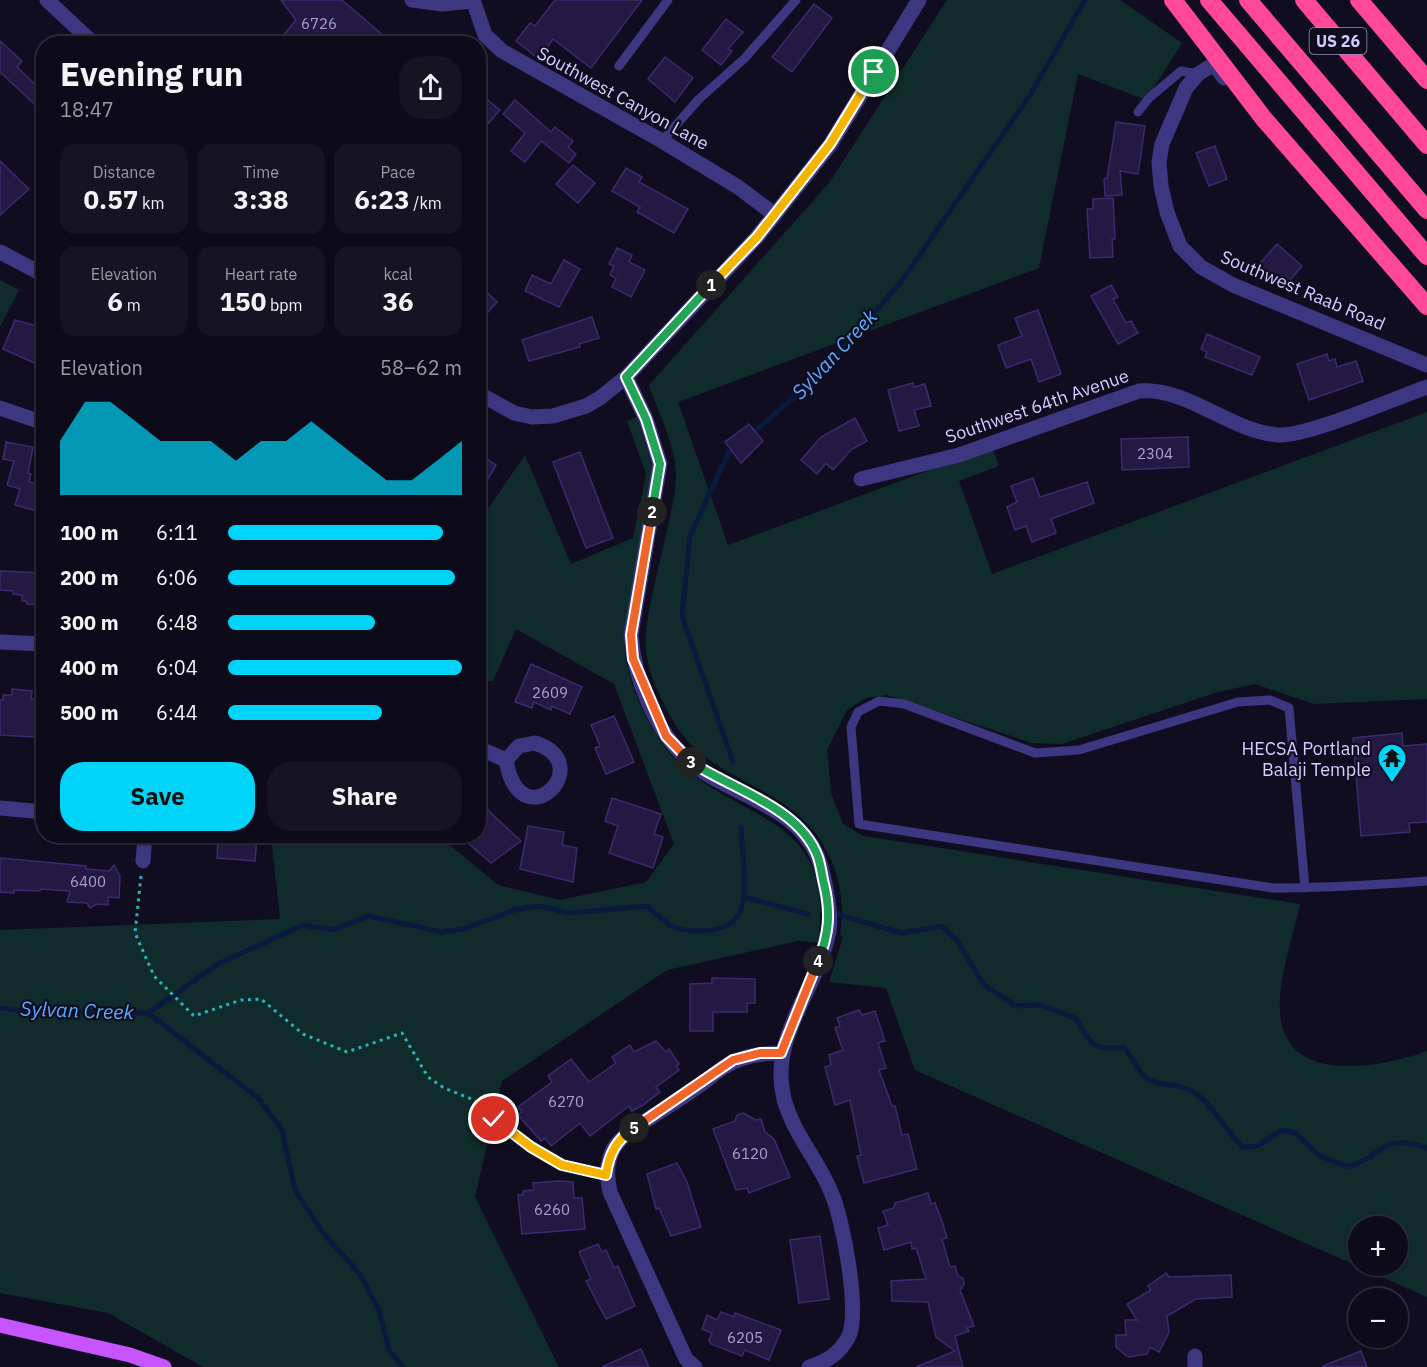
<!DOCTYPE html>
<html lang="en">
<head>
<meta charset="utf-8">
<style>
	:root { --surface:#0d0a19; --page:#161322; --text:#f1f3f6; --muted:#9a9aa2; --line:#2d2b38; --accent:#00d4f8 }
	body { margin:0; font-family:"IBM Plex Sans",sans-serif; background:var(--page); color:var(--text); height:100vh; display:flex; flex-direction:column; font-size:22px; white-space:nowrap }
	* { box-sizing:border-box; margin:0 }
	p { font-size:20px; color:var(--muted) }
	.icon { flex:none; width:33px; height:33px; fill:none; stroke:currentColor; stroke-width:2; stroke-linecap:round; stroke-linejoin:round }
	.map { position:relative; flex:1; overflow:hidden }
	.sheet { position:absolute; left:36px; top:36px; width:450px; height:807px; display:flex; flex-direction:column; background:var(--surface); border-radius:24px; box-shadow:0 2px 4px #0004,0 0 0 2px var(--line) }
	.sheet>* { flex:none }
	.fabs { position:absolute; left:1348px; top:1216px; display:grid; gap:12px }
	.fabs a { display:grid; place-items:center; width:60px; height:60px; border-radius:50%; background:var(--surface); box-shadow:0 2px 4px #0004,0 0 0 2px var(--line); font-size:30px }
	.pin { position:absolute; display:grid; place-items:center; width:51px; height:51px; color:#fff; margin:-26px; border:3px solid #fff; border-radius:50%; box-shadow:0 2px 6px #0007 }
	.km { position:absolute; width:30px; height:30px; margin:-15px; border-radius:50%; background:#222; color:#fff; font-size:16px; line-height:30px; text-align:center }
	.round { display:grid; place-items:center; flex:none; width:63px; height:63px; border-radius:24px; background:var(--page) }
	.head { display:flex; align-items:center; justify-content:space-between; height:102px; padding:0 24px }
	h1 { font-size:33px; font-weight:800; line-height:45px }
	.stats { display:grid; grid-template-columns:repeat(3,1fr); gap:9px; height:102px; padding:6px 24px }
	.stats div { display:grid; align-content:center; border-radius:15px; background:var(--page); text-align:center }
	.stats b { font-size:26px; font-weight:800 }
	.stats small { font-size:16px; font-weight:400 }
	.stats p { font-size:16px }
	.chart { height:168px; padding:12px 24px }
	.chart p { display:flex; justify-content:space-between }
	.chart svg { width:100%; height:108px; margin-top:6px; fill:var(--accent); opacity:.7 }
	.action { display:flex; gap:12px; margin-top:auto; padding:12px 24px }
	.action a { flex:1; height:69px; border-radius:24px; background:var(--accent); color:#111; font-size:24px; font-weight:800; line-height:69px; text-align:center }
	.action a+a { background:var(--page); color:var(--text) }
	ul { padding:0 24px; list-style:none; font-size:20px }
	li { display:grid; grid-template-columns:96px 72px 1fr; align-items:center; height:45px }
	li i { height:15px; border-radius:8px; background:var(--accent) }
	.map>svg:first-child { display:block }
	.green { fill:#102b2b; fill-rule:evenodd }
	.lines { fill:none; stroke-linecap:round; stroke-linejoin:round }
	.stream { stroke:#091a3e; stroke-width:5 }
	.building { fill:#231942; stroke:#3b2a6e; stroke-width:1.5 }
	.path { stroke:#2cb3b1; stroke-width:3; stroke-dasharray:3 4.5; stroke-linecap:butt }
	.service { stroke:#3d3781; stroke-width:9 }
	.minor { stroke:#3d3781; stroke-width:15 }
	.primary { stroke:#c654ff; stroke-width:15 }
	.motorway { stroke:#ff4898; stroke-width:18 }
	.split-1-casing { stroke:#fff; stroke-width:12 }
	.split-2-casing { stroke:#fff; stroke-width:12 }
	.split-3-casing { stroke:#fff; stroke-width:12 }
	.split-4-casing { stroke:#fff; stroke-width:12 }
	.split-5-casing { stroke:#fff; stroke-width:12 }
	.split-6-casing { stroke:#fff; stroke-width:12 }
	.split-1 { stroke:#f5b400; stroke-width:8 }
	.split-2 { stroke:#22a559; stroke-width:8 }
	.split-3 { stroke:#f0652b; stroke-width:8 }
	.split-4 { stroke:#22a559; stroke-width:8 }
	.split-5 { stroke:#f0652b; stroke-width:8 }
	.split-6 { stroke:#f5b400; stroke-width:8 }
	.labels { text-anchor:middle; dominant-baseline:central; stroke-width:4.5; stroke-linejoin:round; paint-order:stroke }
	.number-label { font-size:15px; fill:#a8a0d0 }
	.shield { fill:#110d21; stroke:#9a93bc; stroke-width:1.5 }
	.shield-label { font-size:16px; font-weight:bold; fill:#d5cdff }
	.street-label { font-size:18px; fill:#d5cdff; stroke:#110d21 }
	.poi-label { font-size:18px; fill:#d5cdff; stroke:#110d21; text-anchor:end }
	.water-label { font-size:20px; font-style:italic; fill:#5bacff; stroke:#110d21 }
</style>
</head>
<body>
<div class="map">
<svg width="1427" height="1367" viewBox="0 0 1427 1367">
	<rect width="100%" height="100%" fill="#110d21"/>
	<g class="green">
		<path d="M947,0H1120L1182,43L1146,100L1078,74L1039,268L678,402L728,545L992,447L999,466L959,481L992,574L1427,412V699L1314,704L1255,684L1218,692L1062,744L1032,743L887,695L866,698L847,710L827,750L831,793L843,824L864,836L1300,904C1293,937 1275,988 1281,1021C1292,1085 1384,1067 1427,1051V1297L915,1070L886,988L829,982L843,937L840,935C844,910 842,884 831,860C798,782 711,787 674,722C662,702 648,673 646,650C643,622 661,560 667,530C671,511 677,491 676,471C674,442 658,412 649,385L829,183ZM1359,1227H1398V1266H1359Z"/>
		<polygon points="0,280 19,290 0,327"/>
		<path d="M637,417L654,472L624,638C624,679 651,738 681,765C744,822 831,817 819,931L822,932L820,943L798,941L667,970L502,1081L475,1197L559,1367H203L108,1313L0,1293V930L280,919L271,836H439L498,885L560,900L646,882L674,844L614,684L516,629L493,681H478L479,522L525,455L571,564L633,538L646,474L627,421Z"/>
	</g>
	<g class="lines">
		<g class="stream">
			<polyline points="751,434 815,380 901,282 1030,95 1085,0"/>
			<polyline points="733,762 682,616 690,536 728,454 737,446"/>
			<polyline points="744,897 808,914"/>
			<path d="M837,914L901,933L941,926L956,939L984,985L1016,1006L1041,1005L1077,1019C1090,1045 1094,1051 1123,1047C1132,1055 1137,1070 1145,1077C1158,1087 1175,1083 1189,1090C1214,1102 1223,1130 1243,1147L1257,1146L1283,1130L1295,1133L1320,1156L1349,1167C1387,1154 1380,1133 1427,1148"/>
			<path d="M0,1008L23,1011L148,1013L218,964L303,925L333,930L368,916L442,932L467,928L514,910L540,906L570,913L647,906C654,912 661,919 668,924C685,935 732,934 740,912C749,888 742,853 741,827"/>
			<polyline points="148,1013 258,1098 282,1130 295,1190 323,1233 359,1273 379,1310 389,1350 403,1367"/>
		</g>
	</g>
	<g class="building">
		<polygon points="281,0 342,0 393,44 289,44 282,37 296,20"/>
		<polygon points="555,0 642,0 591,68 553,39 539,59 516,41 530,23 535,26"/>
		<polygon points="814,4 832,18 792,72 772,57"/>
		<polygon points="726,19 743,32 728,49 732,51 721,65 702,50"/>
		<polygon points="0,41 22,61 17,67 44,93 44,113 0,72"/>
		<polygon points="665,57 693,78 675,102 648,79"/>
		<polygon points="478,92 500,110 478,135"/>
		<polygon points="515,100 551,132 555,127 573,141 568,147 576,154 569,163 541,141 525,162 511,151 525,133 503,114"/>
		<polygon points="1116,122 1145,126 1138,174 1120,171 1122,195 1105,196 1104,179 1107,178"/>
		<polygon points="1215,146 1227,179 1209,186 1196,153"/>
		<polygon points="0,161 29,189 0,215"/>
		<polygon points="573,165 595,183 578,203 556,184"/>
		<polygon points="626,168 642,177 639,182 688,209 674,233 637,212 640,207 612,191"/>
		<polygon points="1113,198 1115,239 1112,239 1113,257 1090,258 1087,209 1093,209 1093,199"/>
		<polygon points="1277,244 1302,266 1285,286 1275,277 1272,281 1256,268"/>
		<polygon points="617,248 632,255 629,262 645,270 631,297 612,287 616,278 610,275 614,266 609,264"/>
		<polygon points="564,260 580,269 559,307 525,291 532,275 551,284"/>
		<polygon points="478,284 497,302 478,323"/>
		<polygon points="1111,285 1118,297 1113,299 1126,323 1131,321 1138,333 1118,344 1091,296"/>
		<polygon points="1038,310 1061,374 1039,382 1031,359 1006,368 998,345 1022,336 1015,318"/>
		<polygon points="592,317 599,338 579,344 580,347 529,361 522,340"/>
		<polygon points="15,320 44,328 44,367 3,349"/>
		<polygon points="1207,334 1260,357 1252,375 1205,357 1207,352 1201,349"/>
		<polygon points="1327,354 1329,361 1335,359 1337,367 1356,361 1363,381 1309,400 1297,364"/>
		<polygon points="913,383 914,387 925,384 931,406 914,410 919,426 899,431 888,390"/>
		<polygon points="855,418 867,441 852,449 833,470 826,463 817,474 801,460 821,437"/>
		<polygon points="749,424 763,441 741,463 725,442"/>
		<polygon points="1188,437 1189,467 1122,470 1121,439"/>
		<polygon points="6,442 33,447 28,473 31,474 29,482 44,486 44,501 40,500 37,511 15,505 20,489 7,485 14,461 3,459"/>
		<polygon points="580,452 613,538 586,548 553,462"/>
		<polygon points="478,453 496,465 478,496"/>
		<polygon points="1033,478 1040,497 1087,482 1094,503 1051,519 1056,533 1032,542 1026,526 1015,530 1007,507 1017,502 1011,486"/>
		<polygon points="0,571 44,573 44,605 27,604 26,601 22,601 22,595 13,594 13,591 0,590"/>
		<polygon points="531,664 582,687 570,714 552,706 551,710 534,702 532,708 515,702"/>
		<polygon points="12,689 32,691 31,699 38,699 35,737 0,735 0,700 3,700 3,695 12,695"/>
		<polygon points="614,716 634,762 606,774 595,748 600,746 591,725"/>
		<polygon points="1402,733 1403,746 1427,744 1427,822 1409,823 1410,832 1361,836 1353,738"/>
		<polygon points="612,798 661,814 654,834 663,837 653,868 609,853 618,826 605,821"/>
		<polygon points="478,801 521,841 491,863 460,836 478,836"/>
		<polygon points="528,826 564,832 562,845 577,848 573,882 520,869"/>
		<polygon points="218,836 257,836 255,861 217,858"/>
		<polygon points="0,858 86,866 86,869 109,871 114,865 120,876 119,898 108,897 108,905 97,904 90,908 87,903 67,902 70,891 41,889 40,891 14,890 14,893 0,892"/>
		<polygon points="712,978 755,979 755,1003 747,1003 747,1012 713,1012 713,1031 690,1031 690,984 712,983"/>
		<polygon points="859,1010 862,1015 875,1011 885,1041 878,1043 886,1068 879,1070 892,1106 895,1106 902,1135 908,1134 917,1169 864,1183 857,1156 861,1155 850,1100 835,1105 825,1067 831,1065 829,1055 843,1050 835,1028 840,1026 837,1018"/>
		<polygon points="656,1041 666,1052 669,1049 679,1064 676,1066 679,1070 656,1087 660,1092 643,1105 632,1111 629,1106 590,1136 580,1123 551,1146 545,1138 541,1141 518,1115 522,1112 518,1107 552,1082 548,1076 571,1059 589,1082 616,1063 612,1057 630,1045 634,1052"/>
		<polygon points="743,1113 756,1120 761,1119 765,1132 774,1139 790,1177 749,1193 747,1188 736,1190 713,1129 735,1121 737,1115"/>
		<polygon points="677,1163 687,1182 701,1227 671,1236 659,1208 656,1209 647,1174"/>
		<polygon points="559,1181 573,1182 574,1198 582,1198 585,1229 522,1234 518,1195 523,1195 523,1191 534,1190 533,1183"/>
		<polygon points="928,1193 931,1204 935,1203 943,1224 947,1238 942,1239 950,1267 955,1266 958,1276 963,1278 964,1284 960,1290 974,1326 967,1328 969,1331 955,1336 963,1367 916,1367 955,1351 936,1337 928,1302 892,1301 891,1281 926,1279 916,1248 912,1249 911,1242 884,1250 878,1228 888,1225 883,1211 894,1208 895,1203"/>
		<polygon points="820,1236 829,1299 799,1303 790,1240"/>
		<polygon points="598,1244 602,1252 606,1250 614,1268 618,1266 635,1306 606,1319 586,1281 591,1279 579,1252"/>
		<polygon points="1166,1273 1169,1277 1231,1275 1232,1297 1196,1299 1167,1316 1169,1332 1159,1352 1150,1347 1147,1354 1128,1357 1116,1347 1116,1335 1126,1335 1125,1320 1137,1320 1127,1304 1151,1290 1148,1286"/>
		<polygon points="721,1312 734,1317 735,1313 781,1330 769,1360 745,1350 742,1356 711,1344 709,1341 712,1333 702,1329 707,1315 717,1320"/>
		<polygon points="641,1349 649,1367 602,1367"/>
		<polygon points="1361,1351 1367,1367 1323,1367 1323,1366"/>
	</g>
	<g class="lines">
		<polyline class="path" points="141,876 135,933 154,976 194,1016 241,1000 261,999 303,1034 347,1052 402,1033 428,1077 444,1088 474,1100 531,1147 563,1165 593,1172"/>
		<g class="service">
			<polyline points="619,66 668,0"/>
			<polyline points="1138,112 1149,98 1181,71 1198,74"/>
			<polyline points="662,141 699,99 744,59 796,0"/>
			<path d="M1305,888L1289,708L1270,700L1238,702L1079,750L1035,753L904,704L879,701L858,712L851,727L859,824L1273,888C1325,888 1375,885 1427,881"/>
		</g>
		<g class="minor">
			<polyline points="47,0 94,44"/>
			<polyline points="412,0 442,4 473,1"/>
			<polyline points="473,0 485,35 502,51 662,141 738,187 774,214"/>
			<polyline points="1224,78 1214,64 1198,74 1186,88 1162,144 1159,162 1161,186 1167,212 1180,246 1201,267 1233,285 1427,365"/>
			<polyline points="0,252 44,275"/>
			<path d="M626,377L646,419L660,464L631,635C634,677 655,731 688,760C728,796 793,802 817,855C824,872 832,914 829,931C818,989 768,1038 784,1099C793,1133 818,1160 831,1192C843,1218 861,1315 848,1338C838,1355 827,1361 809,1367"/>
			<polyline points="478,393 514,413 532,417 553,416 586,406 600,398 626,377 757,237 830,145 919,0"/>
			<polyline points="0,408 44,423"/>
			<path d="M861,479L959,455L1139,391C1188,387 1229,431 1278,435C1307,437 1395,398 1427,387"/>
			<polyline points="0,642 44,644"/>
			<path d="M535,743C600,764 520,843 506,760L519,746Z"/>
			<polyline points="478,748 506,760"/>
			<polyline points="0,808 44,812"/>
			<polyline points="143,861 145,836"/>
			<path d="M695,1367L686,1359L610,1192C599,1145 626,1133 661,1111C677,1101 692,1091 707,1080C729,1060 751,1053 781,1053"/>
			<polyline points="1195,1367 1195,1356"/>
		</g>
		<polyline class="primary" points="0,1325 130,1355 164,1367"/>
		<g class="motorway">
			<polyline points="1173,0 1264,119 1427,306"/>
			<polyline points="1209,0 1427,256"/>
			<polyline points="1248,0 1427,210"/>
			<polyline points="1304,0 1427,145"/>
			<polyline points="1359,0 1427,80"/>
		</g>
	</g>
	<g class="lines">
		<g class="split-1-casing">
			<polyline id="split-1" points="711,285 757,237 830,144 874,72"/>
		</g>
		<g class="split-2-casing">
			<polyline id="split-2" points="652,512 660,464 646,419 626,377 711,285"/>
		</g>
		<g class="split-3-casing">
			<polyline id="split-3" points="652,512 631,635 633,659 666,736 691,762"/>
		</g>
		<g class="split-4-casing">
			<path id="split-4" d="M691,762C731,789 800,807 818,857C821,866 822,876 824,884C831,912 829,935 818,961"/>
		</g>
		<g class="split-5-casing">
			<polyline id="split-5" points="634,1128 733,1060 760,1053 781,1053 818,961"/>
		</g>
		<g class="split-6-casing">
			<path id="split-6" d="M494,1119L531,1147L562,1165L606,1175C609,1154 616,1140 634,1128"/>
		</g>
		<use href="#split-1" class="split-1"/>
		<use href="#split-2" class="split-2"/>
		<use href="#split-3" class="split-3"/>
		<use href="#split-4" class="split-4"/>
		<use href="#split-5" class="split-5"/>
		<use href="#split-6" class="split-6"/>
	</g>
	<defs>
		<g id="temple-pin" transform="scale(1.5)"><path d="M0 17L-7.5 6A9.5 9.5 0 1 1 7.5 6Z" fill="#00d4f8" stroke="#110d21"/><path d="M0-6L5-2H3V0L6.5 2.5H4V6H1.5V3h-3V6H-4V2.5H-6.5L-3 0V-2H-5Z" fill="#111"/></g>
	</defs>
	<g fill-rule="evenodd">
		<use href="#temple-pin" x="1392" y="758"/>
	</g>
	<g class="labels">
		<g class="number-label">
			<text x="319" y="23">6726</text>
			<text x="1155" y="453">2304</text>
			<text x="550" y="692">2609</text>
			<text x="88" y="881">6400</text>
			<text x="566" y="1101">6270</text>
			<text x="750" y="1153">6120</text>
			<text x="552" y="1209">6260</text>
			<text x="745" y="1337">6205</text>
		</g>
		<rect class="shield" x="1309.5" y="28" width="57" height="26" rx="4.5"/>
		<g class="shield-label">
			<text x="1338" y="41">US 26</text>
		</g>
		<g class="street-label">
			<text transform="translate(623 98) rotate(29)">Southwest Canyon Lane</text>
			<text transform="translate(1303 290) rotate(23)">Southwest Raab Road</text>
			<text transform="translate(1037 406) rotate(-19)">Southwest 64th Avenue</text>
		</g>
		<g class="poi-label">
			<text x="1371" y="748">HECSA Portland<tspan x="1371" dy="21">Balaji Temple</tspan></text>
		</g>
		<g class="water-label">
			<text transform="translate(834 354) rotate(-47)">Sylvan Creek</text>
			<text transform="translate(77 1010) rotate(2)">Sylvan Creek</text>
		</g>
	</g>
</svg>
<div class="fabs">
<a>+</a>
<a>−</a>
</div>
<div class="pin" style="left:874px;top:72px;background:#1e9e55"><svg class="icon" aria-label="arrive" viewBox="0 0 24 24"><path d="M6 21V4h12l-3 4 3 4H6"/></svg></div>
<div class="pin" style="left:494px;top:1119px;background:#d93025"><svg class="icon" aria-label="check" viewBox="0 0 24 24"><path d="M5 12l5 5 9-10"/></svg></div>
<b class="km" style="left:711px;top:285px">1</b>
<b class="km" style="left:652px;top:512px">2</b>
<b class="km" style="left:691px;top:762px">3</b>
<b class="km" style="left:818px;top:961px">4</b>
<b class="km" style="left:634px;top:1128px">5</b>
<section class="sheet">
<div class="head"><div><h1>Evening run</h1><p>18:47</p></div><a class="round"><svg class="icon" aria-label="share" viewBox="0 0 24 24"><path d="M12 15V3M7 8l5-5 5 5M5 13v7h14v-7"/></svg></a></div>
<div class="stats">
<div><p>Distance</p><b>0.57<small> km</small></b></div>
<div><p>Time</p><b>3:38</b></div>
<div><p>Pace</p><b>6:23<small> /km</small></b></div>
</div>
<div class="stats">
<div><p>Elevation</p><b>6<small> m</small></b></div>
<div><p>Heart rate</p><b>150<small> bpm</small></b></div>
<div><p>kcal</p><b>36</b></div>
</div>
<div class="chart"><p><span>Elevation</span>58–62 m</p>
<svg viewBox="0 0 160 44" preserveAspectRatio="none"><path d="M0 44V22L10 6L20 6L30 14L40 22L50 22L60 22L70 30L80 22L90 22L100 14L110 22L120 30L130 38L140 38L150 30L160 22V44z"/></svg>
</div>
<ul>
<li><b>100 m</b>6:11<i style="width:92%"></i></li>
<li><b>200 m</b>6:06<i style="width:97%"></i></li>
<li><b>300 m</b>6:48<i style="width:63%"></i></li>
<li><b>400 m</b>6:04<i style="width:100%"></i></li>
<li><b>500 m</b>6:44<i style="width:66%"></i></li>
</ul>
<div class="action"><a>Save</a><a>Share</a></div>
</section>
</div>
</body>
</html>
